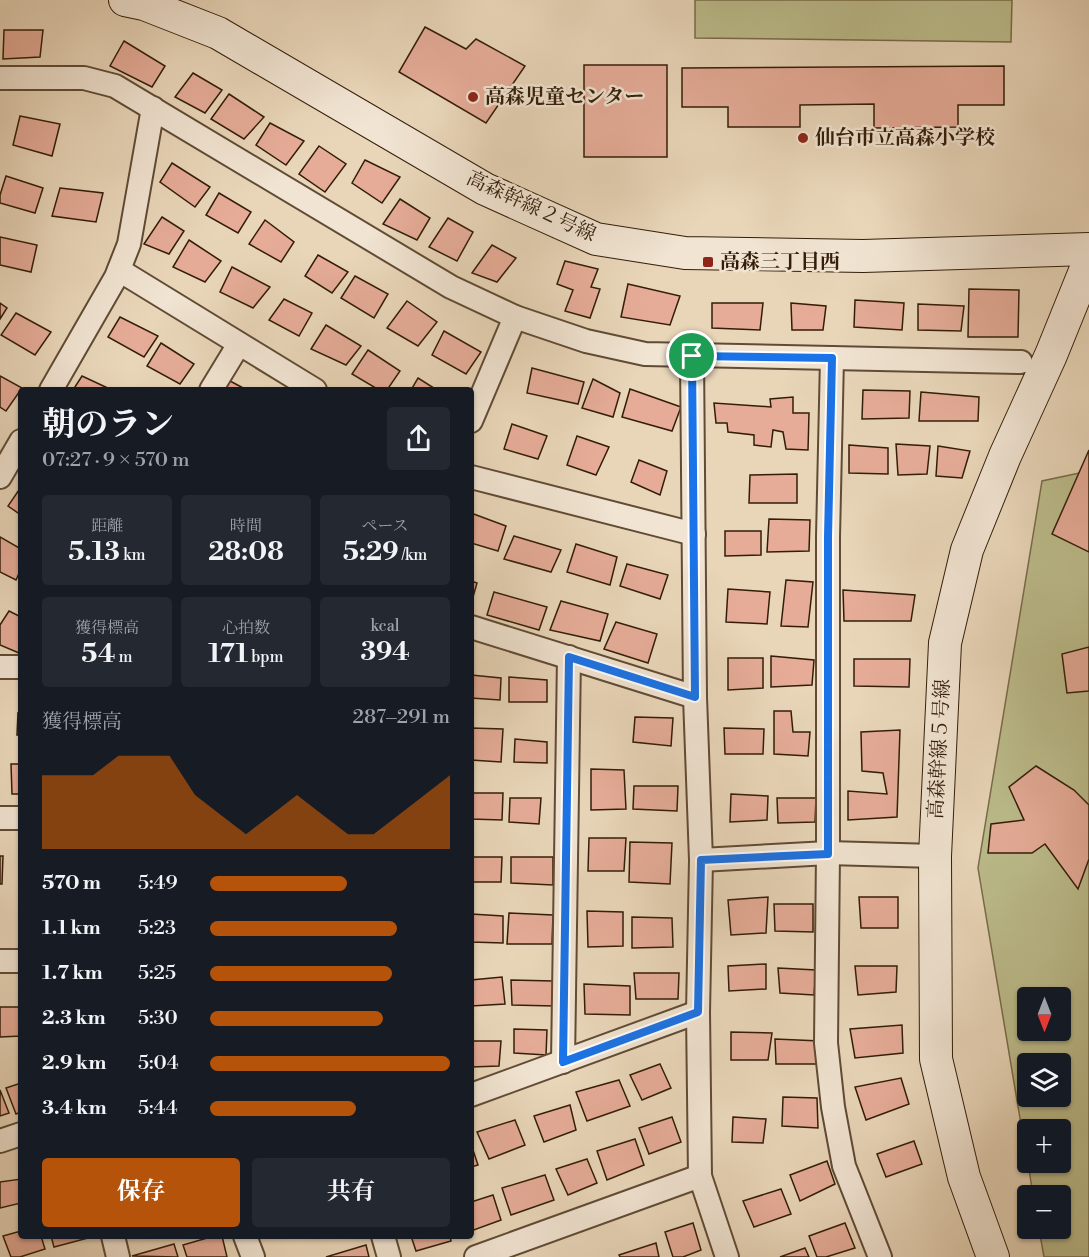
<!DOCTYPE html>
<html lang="ja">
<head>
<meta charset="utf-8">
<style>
	:root { --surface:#171b24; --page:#242831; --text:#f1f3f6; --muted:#9ea1a6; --accent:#b45309 }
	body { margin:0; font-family:"Libre Bodoni","Noto Serif JP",serif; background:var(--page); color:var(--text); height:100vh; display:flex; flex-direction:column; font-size:22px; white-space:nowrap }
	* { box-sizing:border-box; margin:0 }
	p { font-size:20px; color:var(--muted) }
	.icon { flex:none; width:33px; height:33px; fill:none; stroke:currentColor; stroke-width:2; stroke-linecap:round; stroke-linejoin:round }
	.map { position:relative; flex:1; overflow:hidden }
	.drawer { position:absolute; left:18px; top:387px; width:456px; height:852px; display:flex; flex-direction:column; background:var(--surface); border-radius:6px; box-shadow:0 2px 4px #0004 }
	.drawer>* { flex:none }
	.needle { width:39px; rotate:180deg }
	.fabs { position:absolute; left:1017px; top:987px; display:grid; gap:12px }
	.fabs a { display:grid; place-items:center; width:54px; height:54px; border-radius:6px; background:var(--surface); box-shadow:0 2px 4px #0004; font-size:30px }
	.pin { position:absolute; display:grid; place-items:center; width:51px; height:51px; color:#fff; margin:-26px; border:3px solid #fff; border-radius:50%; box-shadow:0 2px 6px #0007 }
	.round { display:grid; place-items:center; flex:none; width:63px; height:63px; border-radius:6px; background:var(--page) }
	.headline { display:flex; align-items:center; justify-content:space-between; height:102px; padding:0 24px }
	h1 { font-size:33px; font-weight:700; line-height:45px }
	.stats { display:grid; grid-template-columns:repeat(3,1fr); gap:9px; height:102px; padding:6px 24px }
	.stats div { display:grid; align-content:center; border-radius:6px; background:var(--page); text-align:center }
	.stats b { font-size:26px; font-weight:700 }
	.stats small { font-size:16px; font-weight:400 }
	.stats p { font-size:16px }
	.chart { height:168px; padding:12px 24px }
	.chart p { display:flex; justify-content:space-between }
	.chart svg { width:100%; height:108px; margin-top:6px; fill:var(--accent); opacity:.7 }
	.button { display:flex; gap:12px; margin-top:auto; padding:12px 24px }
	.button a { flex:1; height:69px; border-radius:6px; background:var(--accent); color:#fff; font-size:24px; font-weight:700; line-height:69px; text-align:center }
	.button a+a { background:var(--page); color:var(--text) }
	ul { padding:0 24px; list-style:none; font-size:20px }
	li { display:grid; grid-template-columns:96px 72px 1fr; align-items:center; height:45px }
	li i { height:15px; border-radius:8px; background:var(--accent) }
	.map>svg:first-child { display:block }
	.green { fill:#bcbc8b; stroke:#786c4a; stroke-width:1.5; fill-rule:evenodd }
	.building { fill:#e6ac98; stroke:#331d09; stroke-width:1.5 }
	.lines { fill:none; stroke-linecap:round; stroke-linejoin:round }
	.street-casing { stroke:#604b35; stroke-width:26 }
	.secondary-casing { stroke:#331d09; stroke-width:34 }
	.street { stroke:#f1e4d2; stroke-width:22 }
	.secondary { stroke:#f1e4d2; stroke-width:32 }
	.route-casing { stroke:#fff; stroke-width:12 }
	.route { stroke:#1a73e8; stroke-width:8 }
	.poi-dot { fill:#8f2418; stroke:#f1e4d2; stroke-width:2 }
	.labels { text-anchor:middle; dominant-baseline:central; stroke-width:5; stroke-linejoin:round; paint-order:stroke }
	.poi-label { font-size:20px; font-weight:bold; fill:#331d09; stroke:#f1e4d2; text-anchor:start }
	.street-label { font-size:20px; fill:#331d09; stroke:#f1e4d2 }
</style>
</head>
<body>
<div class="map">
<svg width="1089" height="1257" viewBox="0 0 1089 1257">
	<rect width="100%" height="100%" fill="#e9d6b9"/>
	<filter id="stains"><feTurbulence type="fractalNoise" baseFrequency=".00333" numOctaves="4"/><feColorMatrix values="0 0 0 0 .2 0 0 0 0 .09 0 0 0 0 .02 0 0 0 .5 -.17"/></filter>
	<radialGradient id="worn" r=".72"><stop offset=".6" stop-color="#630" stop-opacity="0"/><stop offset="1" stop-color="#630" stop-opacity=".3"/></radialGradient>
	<g class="green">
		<polygon points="695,0 1012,0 1011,42 695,38"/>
		<path d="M1089,471V1257H1044L1039,1229L1060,1228V1196L1033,1195L1028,1163L1060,1162V1130H1028L1027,1160L978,868L1042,481ZM1028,998H1060V1030H1028ZM1028,1064H1060V1096H1028Z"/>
	</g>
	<g class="building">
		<polygon points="425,27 466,49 476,39 525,66 486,123 399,72"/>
		<polygon points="4,30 43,30 40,57 3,59"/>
		<polygon points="124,41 165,66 152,87 110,66"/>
		<rect x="584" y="65" width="83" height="92"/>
		<polygon points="1004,66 1004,105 958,105 958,127 874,128 874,104 800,105 800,127 728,127 728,107 682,107 682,68"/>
		<polygon points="193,73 222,90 205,113 175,97"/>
		<polygon points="229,94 264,117 244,139 211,119"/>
		<polygon points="20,116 60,124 52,156 13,145"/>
		<polygon points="270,123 304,141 286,165 256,145"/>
		<polygon points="319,146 346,164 325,192 299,174"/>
		<polygon points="365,160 400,177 382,203 352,183"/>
		<polygon points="172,163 210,187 195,207 160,182"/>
		<polygon points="6,176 43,188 35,213 0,203 0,195"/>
		<polygon points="60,188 103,193 96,222 52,216"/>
		<polygon points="219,193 251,212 238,233 206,215"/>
		<polygon points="400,199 430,218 417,240 383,224"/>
		<polygon points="162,217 184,231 169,254 144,244"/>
		<polygon points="448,218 473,232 457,261 429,247"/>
		<polygon points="265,220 294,242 281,262 249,244"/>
		<polygon points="0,237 37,245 31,272 0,265"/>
		<polygon points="189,240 221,261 205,282 173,267"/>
		<polygon points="492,245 516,258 497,282 472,273"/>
		<polygon points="318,255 348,272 332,293 305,276"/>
		<polygon points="565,261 598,269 591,287 600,289 590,318 565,311 573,290 557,284"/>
		<polygon points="232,267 270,287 253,308 220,292"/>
		<polygon points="355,276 388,294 374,318 341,298"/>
		<polygon points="628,284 680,296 670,325 621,317"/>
		<polygon points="969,289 1019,290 1018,337 968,337"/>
		<polygon points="284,299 312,313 299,336 269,320"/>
		<polygon points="855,300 904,303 902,330 854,327"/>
		<polygon points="407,301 437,322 418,346 387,328"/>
		<polygon points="0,303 7,308 0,319"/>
		<polygon points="712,303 763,303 760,330 712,328"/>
		<polygon points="791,303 826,306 823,330 792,330"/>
		<polygon points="918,304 964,306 961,331 918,330"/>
		<polygon points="16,313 51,332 35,355 1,335"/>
		<polygon points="120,317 158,336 144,357 108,337"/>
		<polygon points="326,325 361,346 346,365 311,349"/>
		<polygon points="444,331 481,352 466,374 432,355"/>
		<polygon points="161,343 194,364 180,384 147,366"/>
		<polygon points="368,350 400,371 387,390 379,390 352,374"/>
		<polygon points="532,368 584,382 578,404 527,393"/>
		<polygon points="0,376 22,388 6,411 0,407"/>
		<polygon points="82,376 112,390 73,390"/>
		<polygon points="418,378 437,390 411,390"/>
		<polygon points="593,379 620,393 613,417 582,408"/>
		<polygon points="230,381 247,390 224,390"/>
		<polygon points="630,389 681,407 672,431 622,417"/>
		<polygon points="863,390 910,391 909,418 862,419"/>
		<polygon points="921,392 979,397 978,421 919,421"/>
		<polygon points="793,397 793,413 809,413 808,450 786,449 783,432 773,430 771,447 754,445 754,435 728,432 727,423 716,423 714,403 771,407 770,399"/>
		<polygon points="512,424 547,436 538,459 504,449"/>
		<polygon points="577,436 609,447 596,475 567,465"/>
		<polygon points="896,444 930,446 927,474 898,475"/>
		<polygon points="849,445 888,448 888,474 849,473"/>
		<polygon points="938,446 970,451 962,478 936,476"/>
		<polygon points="1089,450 1089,552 1052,534"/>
		<polygon points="639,460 667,471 660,495 631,482"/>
		<polygon points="797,474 797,503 749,503 750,475"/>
		<polygon points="21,487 21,515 8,506"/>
		<polygon points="471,513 506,526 498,551 471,543"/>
		<polygon points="769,519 810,520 809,551 767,552"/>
		<polygon points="725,531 761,531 761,555 725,556"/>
		<polygon points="514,536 561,550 551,572 504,559"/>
		<polygon points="0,537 21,549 21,569 16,580 0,572"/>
		<polygon points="576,544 617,557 610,585 567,572"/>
		<polygon points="627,564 668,575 660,599 620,586"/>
		<polygon points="786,580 813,582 808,627 781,626"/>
		<polygon points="471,581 477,583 471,604"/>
		<polygon points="728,589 770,592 767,624 726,622"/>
		<polygon points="843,590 915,595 911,621 844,621"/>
		<polygon points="494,592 547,607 539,630 487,615"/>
		<polygon points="561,601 608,614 600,641 550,630"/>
		<polygon points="9,611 21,617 21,650 19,653 0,645 0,625"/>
		<polygon points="616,622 657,634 648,663 604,649"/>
		<polygon points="1089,647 1089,691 1067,693 1062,654"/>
		<polygon points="771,656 814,660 812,685 771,687"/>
		<polygon points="728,658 763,658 763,688 728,690"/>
		<polygon points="854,659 910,659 909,687 854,686"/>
		<polygon points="471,675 501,678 500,700 471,698"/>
		<polygon points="509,677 547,680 547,702 509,702"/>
		<polygon points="774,711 791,711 793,732 810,732 808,756 774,754"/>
		<polygon points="18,713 21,714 21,735 17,735"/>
		<polygon points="635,717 673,718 671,746 633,742"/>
		<polygon points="471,728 503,729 501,762 471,760"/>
		<polygon points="724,728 764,729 763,754 725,754"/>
		<polygon points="900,730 897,817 848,820 848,791 887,794 883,773 862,771 861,732"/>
		<polygon points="515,739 547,742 547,763 514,762"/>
		<polygon points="11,764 21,764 21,794 12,794"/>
		<polygon points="1036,766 1074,790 1089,805 1089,859 1078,889 1045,844 1032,853 988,853 991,824 1024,820 1009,787"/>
		<polygon points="591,769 624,770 626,809 591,810"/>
		<polygon points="634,786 678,786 677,811 633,809"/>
		<polygon points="471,793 503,793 502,820 471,819"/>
		<polygon points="731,794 768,796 767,820 730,822"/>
		<polygon points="510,798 541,798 539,824 509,822"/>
		<polygon points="777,798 816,798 815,822 778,823"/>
		<polygon points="589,838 626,838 624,871 588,871"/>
		<polygon points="630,842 672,843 670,884 629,882"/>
		<polygon points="0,856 3,856 2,884 0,884"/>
		<polygon points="471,857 502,857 501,882 471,882"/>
		<polygon points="511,857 553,857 553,885 511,883"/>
		<polygon points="768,897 766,933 731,935 728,900"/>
		<polygon points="859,897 898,897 898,928 861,928"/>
		<polygon points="774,904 813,904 813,932 775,931"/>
		<polygon points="587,911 623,912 623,946 588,947"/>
		<polygon points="509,913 553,915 552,944 507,944"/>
		<polygon points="471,914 503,916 503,943 471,942"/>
		<polygon points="632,917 672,918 673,947 632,948"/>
		<polygon points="766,964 766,989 729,991 728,966"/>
		<polygon points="855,966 897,966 896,992 858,995"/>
		<polygon points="778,968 816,970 814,995 780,993"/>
		<polygon points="634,973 679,973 678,999 636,999"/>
		<polygon points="502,977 505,1004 471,1006 471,980"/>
		<polygon points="511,980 553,981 554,1006 512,1005"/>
		<polygon points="584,984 630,986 630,1015 585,1014"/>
		<polygon points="0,1007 21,1007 21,1036 0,1037"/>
		<polygon points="902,1025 903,1053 855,1058 850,1029"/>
		<polygon points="514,1029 547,1030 546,1055 514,1053"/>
		<polygon points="731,1032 772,1033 768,1060 731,1060"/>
		<polygon points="775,1039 820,1041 817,1064 776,1064"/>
		<polygon points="471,1041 501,1041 499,1066 471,1067"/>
		<polygon points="660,1064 671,1088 642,1100 630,1075"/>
		<polygon points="901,1078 909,1104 866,1120 855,1087"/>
		<polygon points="619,1080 630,1106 587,1121 576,1092"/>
		<polygon points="21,1083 21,1112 16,1114 6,1088"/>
		<polygon points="0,1090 9,1113 0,1116"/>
		<polygon points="783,1097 817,1098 818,1128 782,1126"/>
		<polygon points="570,1105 576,1130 544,1142 534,1116"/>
		<polygon points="672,1117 681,1142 649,1154 639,1128"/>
		<polygon points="733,1117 766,1119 763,1143 732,1142"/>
		<polygon points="515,1120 525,1145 489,1159 477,1132"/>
		<polygon points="635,1139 644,1165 607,1180 597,1151"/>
		<polygon points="914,1141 922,1164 886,1177 877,1154"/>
		<polygon points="471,1144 478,1165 471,1167"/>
		<polygon points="587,1159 597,1183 568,1195 556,1169"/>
		<polygon points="827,1161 835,1184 800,1201 790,1175"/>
		<polygon points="545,1175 554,1200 511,1215 502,1188"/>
		<polygon points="21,1179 21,1203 0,1208 0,1182"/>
		<polygon points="781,1189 791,1214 754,1227 743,1201"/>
		<polygon points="493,1195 501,1220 471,1231 471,1202"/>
		<polygon points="693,1223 701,1250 683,1257 673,1257 665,1232"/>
		<polygon points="845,1223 855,1248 826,1257 817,1257 809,1236"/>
		<polygon points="21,1231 21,1236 41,1236 45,1249 20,1257 11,1257 3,1236"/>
		<polygon points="51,1236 92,1236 92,1237 54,1247"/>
		<polygon points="214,1236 222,1236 227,1257 187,1257 183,1245"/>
		<polygon points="411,1236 450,1236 451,1241 416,1251"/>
		<polygon points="656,1243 659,1257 620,1257 619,1255"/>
		<polygon points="174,1244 178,1257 132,1256"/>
		<polygon points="366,1245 369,1257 326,1257"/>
		<polygon points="805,1248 809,1257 780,1257"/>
	</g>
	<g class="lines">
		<g class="street-casing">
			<g id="street">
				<polyline points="0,78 84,78 115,86 451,287 515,317 586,341 645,354 1021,362"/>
				<polyline points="119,270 315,390"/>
				<polyline points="692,356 695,697 701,860 698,1012 700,1176 727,1257"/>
				<polyline points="832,358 828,537 828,853 826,1043 833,1107 844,1166 880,1257"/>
				<polyline points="51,390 116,277 129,244 153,108"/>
				<polyline points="211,390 239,344"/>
				<polyline points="471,421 515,317"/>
				<polyline points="0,477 21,441"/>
				<polyline points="471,477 694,534"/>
				<polyline points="471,627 695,697"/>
				<polyline points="0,667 21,667"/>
				<polyline points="0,818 21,818"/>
				<polyline points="701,860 828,853 935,856"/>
				<polyline points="0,961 21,961"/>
				<polyline points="563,1062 569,657"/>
				<polyline points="471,1095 698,1012"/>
				<polyline points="0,1141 21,1134"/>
				<polyline points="113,1236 118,1257"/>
				<polyline points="245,1236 253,1257"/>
				<polyline points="383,1236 389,1257"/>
				<polyline points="476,1257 700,1176"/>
			</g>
		</g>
		<g class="secondary-casing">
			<g id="secondary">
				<polyline points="125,0 144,4 218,33 485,189 596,239 685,253 863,256 1089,249"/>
				<polyline points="993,1257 964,1177 936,1059 935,856 945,643 967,550 1005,456 1051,355 1089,261"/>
			</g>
		</g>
		<use href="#street" class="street"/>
		<use href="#secondary" class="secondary"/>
	</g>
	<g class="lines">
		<g class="route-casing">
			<polygon id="route" points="692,356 832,358 828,537 828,854 701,860 698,1012 563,1062 569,657 695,697"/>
		</g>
		<use href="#route" class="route"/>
	</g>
	<g class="poi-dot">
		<circle cx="473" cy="97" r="6"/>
		<circle cx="803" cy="138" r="6"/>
		<rect x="702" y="256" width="12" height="12" rx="3"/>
	</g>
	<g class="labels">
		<g class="poi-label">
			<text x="485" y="97">高森児童センター</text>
			<text x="815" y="138">仙台市立高森小学校</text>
			<text x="720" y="262">高森三丁目西</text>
		</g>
		<g class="street-label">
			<text transform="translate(531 207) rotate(25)">高森幹線２号線</text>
			<text transform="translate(940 749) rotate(-87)">高森幹線５号線</text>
		</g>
	</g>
	<rect width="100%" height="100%" filter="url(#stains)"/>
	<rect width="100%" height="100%" fill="url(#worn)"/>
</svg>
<div class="fabs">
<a><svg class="needle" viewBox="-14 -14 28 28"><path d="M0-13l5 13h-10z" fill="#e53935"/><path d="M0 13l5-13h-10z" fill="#9ea1a6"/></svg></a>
<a><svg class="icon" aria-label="layers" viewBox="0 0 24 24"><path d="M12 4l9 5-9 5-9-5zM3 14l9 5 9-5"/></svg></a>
<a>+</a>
<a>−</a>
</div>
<div class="pin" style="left:692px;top:356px;background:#1e9e55"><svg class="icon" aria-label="arrive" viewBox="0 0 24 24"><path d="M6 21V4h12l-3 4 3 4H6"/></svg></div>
<section class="drawer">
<div class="headline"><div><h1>朝のラン</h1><p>07:27 · 9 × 570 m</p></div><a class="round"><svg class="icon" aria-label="share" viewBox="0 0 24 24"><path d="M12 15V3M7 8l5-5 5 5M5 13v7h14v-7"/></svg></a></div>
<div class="stats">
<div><p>距離</p><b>5.13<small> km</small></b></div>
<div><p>時間</p><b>28:08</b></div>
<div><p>ペース</p><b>5:29<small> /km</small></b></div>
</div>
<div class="stats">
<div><p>獲得標高</p><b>54<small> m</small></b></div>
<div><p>心拍数</p><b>171<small> bpm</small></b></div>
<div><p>kcal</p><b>394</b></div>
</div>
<div class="chart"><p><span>獲得標高</span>287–291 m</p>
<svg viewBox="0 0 160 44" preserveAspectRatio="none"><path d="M0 44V14L10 14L20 14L30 6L40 6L50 6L60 22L70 30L80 38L90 30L100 22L110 30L120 38L130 38L140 30L150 22L160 14V44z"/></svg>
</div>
<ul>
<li><b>570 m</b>5:49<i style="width:57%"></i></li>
<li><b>1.1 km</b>5:23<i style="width:78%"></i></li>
<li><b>1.7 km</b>5:25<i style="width:76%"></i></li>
<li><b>2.3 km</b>5:30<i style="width:72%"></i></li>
<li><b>2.9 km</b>5:04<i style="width:100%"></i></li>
<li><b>3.4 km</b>5:44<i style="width:61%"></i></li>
</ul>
<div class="button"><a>保存</a><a>共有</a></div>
</section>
</div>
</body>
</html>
